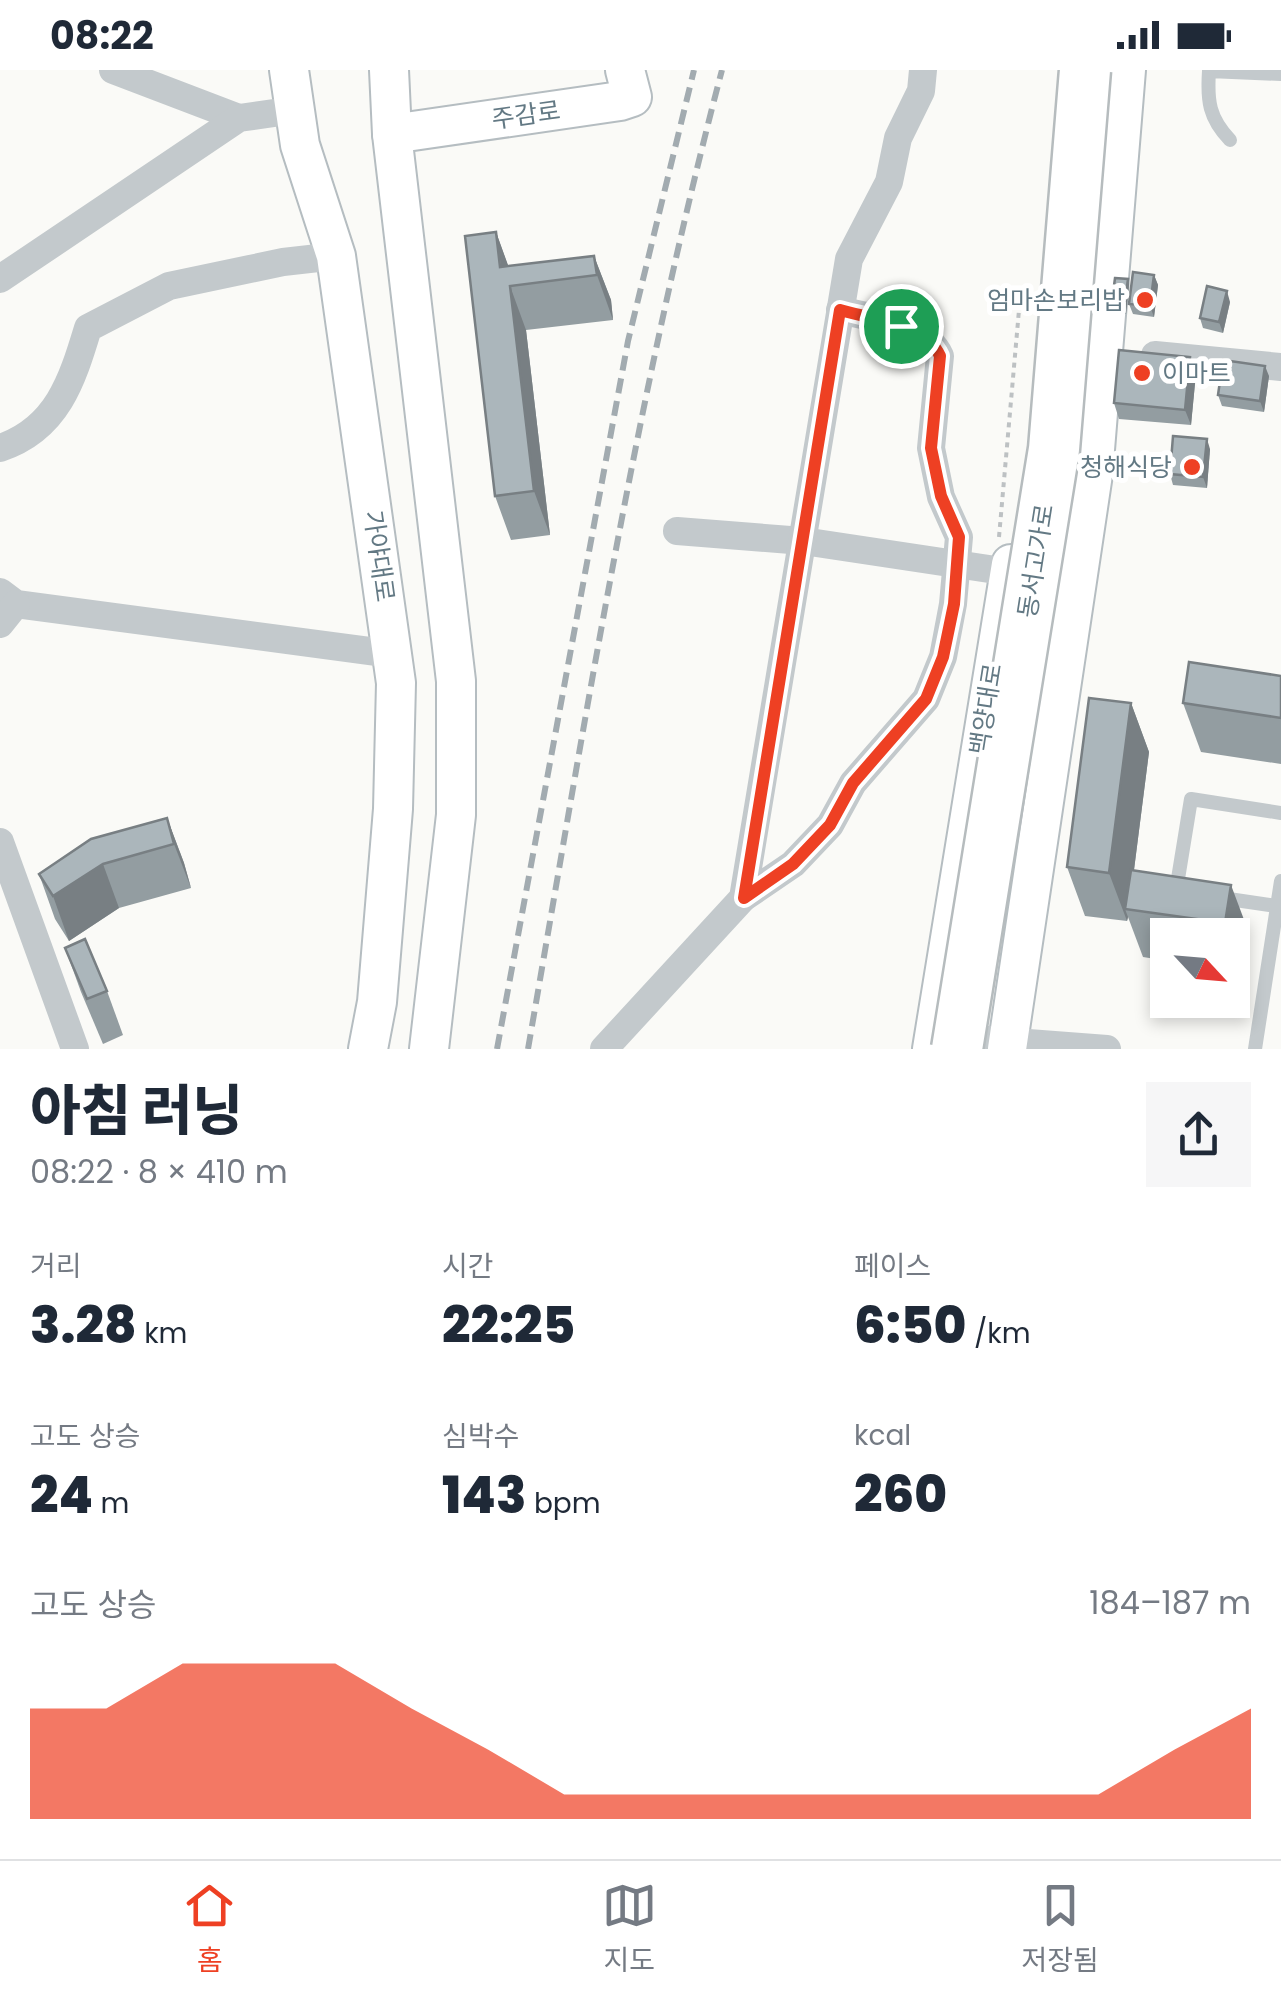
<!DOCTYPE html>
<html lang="ko">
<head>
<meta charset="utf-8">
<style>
	:root { --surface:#fff; --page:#f6f6f7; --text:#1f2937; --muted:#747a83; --line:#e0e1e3; --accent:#ee4023 }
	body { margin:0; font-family:Poppins,"Noto Sans KR",sans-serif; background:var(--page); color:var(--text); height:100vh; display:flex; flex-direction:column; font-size:38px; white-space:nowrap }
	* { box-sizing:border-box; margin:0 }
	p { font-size:32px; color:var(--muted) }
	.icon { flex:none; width:55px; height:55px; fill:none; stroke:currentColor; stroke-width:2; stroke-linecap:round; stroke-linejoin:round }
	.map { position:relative; height:979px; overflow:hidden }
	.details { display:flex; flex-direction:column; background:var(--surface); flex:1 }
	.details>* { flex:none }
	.needle { width:65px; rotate:116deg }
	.buttons { position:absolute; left:1150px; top:848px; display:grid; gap:20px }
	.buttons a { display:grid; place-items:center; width:100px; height:100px; border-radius:0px; background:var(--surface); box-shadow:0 5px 15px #0003; font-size:50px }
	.pin { position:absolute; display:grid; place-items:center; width:85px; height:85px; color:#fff; margin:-42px; border:5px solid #fff; border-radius:50%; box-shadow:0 2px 10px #0007 }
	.round { display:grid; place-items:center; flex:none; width:105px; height:105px; border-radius:0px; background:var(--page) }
	.overview { display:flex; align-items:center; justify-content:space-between; height:170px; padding:0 30px }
	h1 { font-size:55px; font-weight:800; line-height:75px }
	.metrics { display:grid; grid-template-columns:repeat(3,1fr); gap:15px; height:170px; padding:10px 30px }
	.metrics div { display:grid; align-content:center }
	.metrics b { font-size:50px; font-weight:800 }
	.metrics small { font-size:28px; font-weight:400 }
	.metrics p { font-size:28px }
	.chart { height:280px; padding:20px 30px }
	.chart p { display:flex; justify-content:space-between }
	.chart svg { width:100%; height:180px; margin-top:10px; fill:var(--accent); opacity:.7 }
	.status { display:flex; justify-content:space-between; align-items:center; height:70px; padding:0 50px; background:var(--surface); direction:ltr }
	.status svg { height:28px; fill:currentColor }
	.dock { display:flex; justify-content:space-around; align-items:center; height:140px; border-top:2px solid var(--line); background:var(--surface); font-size:28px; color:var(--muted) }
	.dock a { display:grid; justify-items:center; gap:5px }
	.dock .on { color:var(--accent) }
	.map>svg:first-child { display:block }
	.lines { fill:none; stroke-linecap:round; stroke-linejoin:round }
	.secondary-casing { stroke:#b5bdc1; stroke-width:42 }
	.path { stroke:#bdc1c3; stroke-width:4; stroke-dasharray:5 5; stroke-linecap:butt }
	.lane { stroke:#c3c9cc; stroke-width:14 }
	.street { stroke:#c3c9cc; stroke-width:28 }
	.secondary { stroke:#fff; stroke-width:38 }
	.rail { stroke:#a2abb0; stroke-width:6; stroke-dasharray:15 8; stroke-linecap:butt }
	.highway-bridge-casing { stroke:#b6bcbe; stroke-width:55; stroke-linecap:butt }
	.highway-bridge { stroke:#fff; stroke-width:50 }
	.wall { fill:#939da1 }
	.shaded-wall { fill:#787f83 }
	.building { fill:#abb6bb; stroke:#787f83; stroke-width:2.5 }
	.route-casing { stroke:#fff; stroke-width:20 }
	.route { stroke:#ee4023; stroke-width:12 }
	.poi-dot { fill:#ee4023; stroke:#fff; stroke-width:4 }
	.labels { text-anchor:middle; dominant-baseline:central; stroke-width:10; stroke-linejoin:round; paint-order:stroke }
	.street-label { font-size:25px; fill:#637984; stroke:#fff }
	.poi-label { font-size:25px; fill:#637984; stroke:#fff; text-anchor:end }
</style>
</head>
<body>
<div class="status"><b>08:22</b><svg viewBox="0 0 49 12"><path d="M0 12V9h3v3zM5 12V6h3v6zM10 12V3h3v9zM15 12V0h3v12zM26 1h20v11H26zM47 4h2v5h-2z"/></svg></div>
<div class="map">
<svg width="1281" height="979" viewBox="0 0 1281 979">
	<rect width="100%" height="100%" fill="#fafaf7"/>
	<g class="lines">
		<g class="secondary-casing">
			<g id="secondary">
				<polyline points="289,0 300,75 336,186 396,613 393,739 377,932 368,979"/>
				<polyline points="389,0 392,64 456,611 456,745 429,979"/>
				<polyline points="392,64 620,31 632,27 625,0"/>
				<polyline points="932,979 1011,494"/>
				<polyline points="1007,979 1093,404 1126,0"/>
			</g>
		</g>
		<polyline class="path" points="999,467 1019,240"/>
		<g class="lane">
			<path d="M1230,70C1209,48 1207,31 1209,1L1281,4"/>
			<polyline points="1176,821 1191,729 1281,743"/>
			<polyline points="1222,828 1276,836"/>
			<polyline points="1255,979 1281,811"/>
		</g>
		<g class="street">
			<polyline points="113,0 239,48"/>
			<polyline points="0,209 239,48 295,40"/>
			<polyline points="1155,285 1281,297"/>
			<path d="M0,378C57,359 72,311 88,258L169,216L283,192L336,186"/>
			<polyline points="677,461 803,471 1009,502"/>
			<polyline points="0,522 16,534 392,584"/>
			<polyline points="0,554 16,534"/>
			<polyline points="0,772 75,979"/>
			<path d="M743,828L793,794L830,755L853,713L926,629L943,587L953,534L959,467L941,427L931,378L940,286C926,254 871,248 840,240"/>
			<polyline points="949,967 1107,979"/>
			<polyline points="604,979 743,828 849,189 889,112 898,68 921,21 923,0"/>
		</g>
		<use href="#secondary" class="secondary"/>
		<g class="rail">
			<polyline points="497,979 628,271 694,0"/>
			<path d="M528,979C585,651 637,322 722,0"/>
		</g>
		<g class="highway-bridge-casing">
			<polyline id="highway-bridge" points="957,979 1054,379 1085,0"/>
		</g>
		<use href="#highway-bridge" class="highway-bridge"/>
	</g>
	<g class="wall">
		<polygon points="496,162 508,196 594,186 611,230 613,250 526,260 550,465 511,470 495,426"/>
		<polygon points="1154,205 1158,215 1154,247 1133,244 1129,234"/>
		<polygon points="1128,209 1129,215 1126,244 1113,243 1111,238"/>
		<polygon points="1230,232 1223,263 1203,258 1200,248"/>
		<polygon points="1196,303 1191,355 1119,349 1114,333"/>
		<polygon points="1269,306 1264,342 1222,336 1218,325"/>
		<polygon points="1210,379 1207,418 1173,415 1170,404"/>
		<polygon points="1281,606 1281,694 1201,682 1183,633"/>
		<polygon points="1131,633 1149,682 1134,800 1249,863 1243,902 1232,900 1232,865 1168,865 1168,891 1143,887 1128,847 1127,851 1085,846 1067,797"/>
		<polygon points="167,748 184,793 191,818 119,838 69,871 55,849 39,804"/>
		<polygon points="65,878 107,921 123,965 103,974 81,922"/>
	</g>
	<g class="shaded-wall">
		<polygon points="496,162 512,206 510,216 526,260 550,465 534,421"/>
		<polygon points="594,186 611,230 613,250 597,205"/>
		<polygon points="1154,205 1158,215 1154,247 1150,236"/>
		<polygon points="1128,209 1129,215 1126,244 1124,239"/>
		<polygon points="1227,221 1230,232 1223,263 1219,252"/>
		<polygon points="1190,287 1196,303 1191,355 1185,340"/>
		<polygon points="1265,296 1269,306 1264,342 1260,331"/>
		<polygon points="1207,369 1210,379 1207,418 1203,407"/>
		<polygon points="1131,633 1149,682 1129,839 1125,839 1128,847 1127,851 1109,803"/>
		<polygon points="167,748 184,793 191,818 174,774"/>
		<polygon points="103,794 119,838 69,871 53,826"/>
		<polygon points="1231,815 1249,863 1243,902 1232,874 1232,865 1229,865 1225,853"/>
	</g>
	<g class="building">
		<polygon points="496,162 500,197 594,186 597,205 510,216 534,421 495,426 465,166"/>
		<polygon points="1133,202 1154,205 1150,236 1129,234"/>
		<polygon points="1115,208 1128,209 1124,239 1111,238"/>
		<polygon points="1207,216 1227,221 1219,252 1200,248"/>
		<polygon points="1119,280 1190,287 1185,340 1114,333"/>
		<polygon points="1223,290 1265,296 1260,331 1218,325"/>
		<polygon points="1173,366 1207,369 1203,407 1170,404"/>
		<polygon points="1189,592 1281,606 1281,648 1183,633"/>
		<polygon points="1089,628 1131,633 1109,803 1067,797"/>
		<polygon points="167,748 174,774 103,794 53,826 39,804 91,769"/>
		<polygon points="1131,800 1231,815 1225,853 1125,839"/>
		<polygon points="85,869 107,921 87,929 65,878"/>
	</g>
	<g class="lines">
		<g class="route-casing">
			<path id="route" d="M840,240C871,249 926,254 940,286L931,378L941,426L959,467L954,534L943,587L926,629L853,713L830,755L793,794L744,828Z"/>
		</g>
		<use href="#route" class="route"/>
	</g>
	<g class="poi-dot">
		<circle cx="1145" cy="230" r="10"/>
		<circle cx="1142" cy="303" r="10"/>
		<circle cx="1192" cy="397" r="10"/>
	</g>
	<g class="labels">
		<g class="street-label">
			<text transform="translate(526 45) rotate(-8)">주감로</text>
			<text transform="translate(379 486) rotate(82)">가야대로</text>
			<text transform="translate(1036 491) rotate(-81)">동서고가로</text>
			<text transform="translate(986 639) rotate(-81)">백양대로</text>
		</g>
		<g class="poi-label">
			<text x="1125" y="230">엄마손보리밥</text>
			<text x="1162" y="303" text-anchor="start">이마트</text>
			<text x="1172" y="397">청해식당</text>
		</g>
	</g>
</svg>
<div class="buttons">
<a><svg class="needle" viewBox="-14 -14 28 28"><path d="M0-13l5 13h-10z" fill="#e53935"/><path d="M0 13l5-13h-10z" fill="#747a83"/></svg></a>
</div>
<div class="pin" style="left:901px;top:256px;background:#1e9e55"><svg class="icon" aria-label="arrive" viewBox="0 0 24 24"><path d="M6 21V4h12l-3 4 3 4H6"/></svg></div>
</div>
<section class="details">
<div class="overview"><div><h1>아침 러닝</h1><p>08:22 · 8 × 410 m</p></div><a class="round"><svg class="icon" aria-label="share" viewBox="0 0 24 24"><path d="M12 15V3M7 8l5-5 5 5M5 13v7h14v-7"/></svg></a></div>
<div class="metrics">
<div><p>거리</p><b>3.28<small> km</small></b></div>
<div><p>시간</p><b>22:25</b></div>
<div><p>페이스</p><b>6:50<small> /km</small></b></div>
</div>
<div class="metrics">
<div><p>고도 상승</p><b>24<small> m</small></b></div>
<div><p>심박수</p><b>143<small> bpm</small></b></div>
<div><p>kcal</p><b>260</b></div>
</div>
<div class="chart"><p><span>고도 상승</span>184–187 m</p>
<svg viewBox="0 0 160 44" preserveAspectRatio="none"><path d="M0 44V17L10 17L20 6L30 6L40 6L50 17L60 27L70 38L80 38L90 38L100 38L110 38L120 38L130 38L140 38L150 27L160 17V44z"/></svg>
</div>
</section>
<nav class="dock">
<a class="on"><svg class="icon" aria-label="home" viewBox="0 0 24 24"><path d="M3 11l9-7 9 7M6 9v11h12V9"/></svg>홈</a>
<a><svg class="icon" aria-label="map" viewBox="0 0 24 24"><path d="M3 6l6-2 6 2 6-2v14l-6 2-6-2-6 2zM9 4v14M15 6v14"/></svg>지도</a>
<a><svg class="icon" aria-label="saved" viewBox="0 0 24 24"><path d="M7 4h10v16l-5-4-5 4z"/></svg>저장됨</a>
</nav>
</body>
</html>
